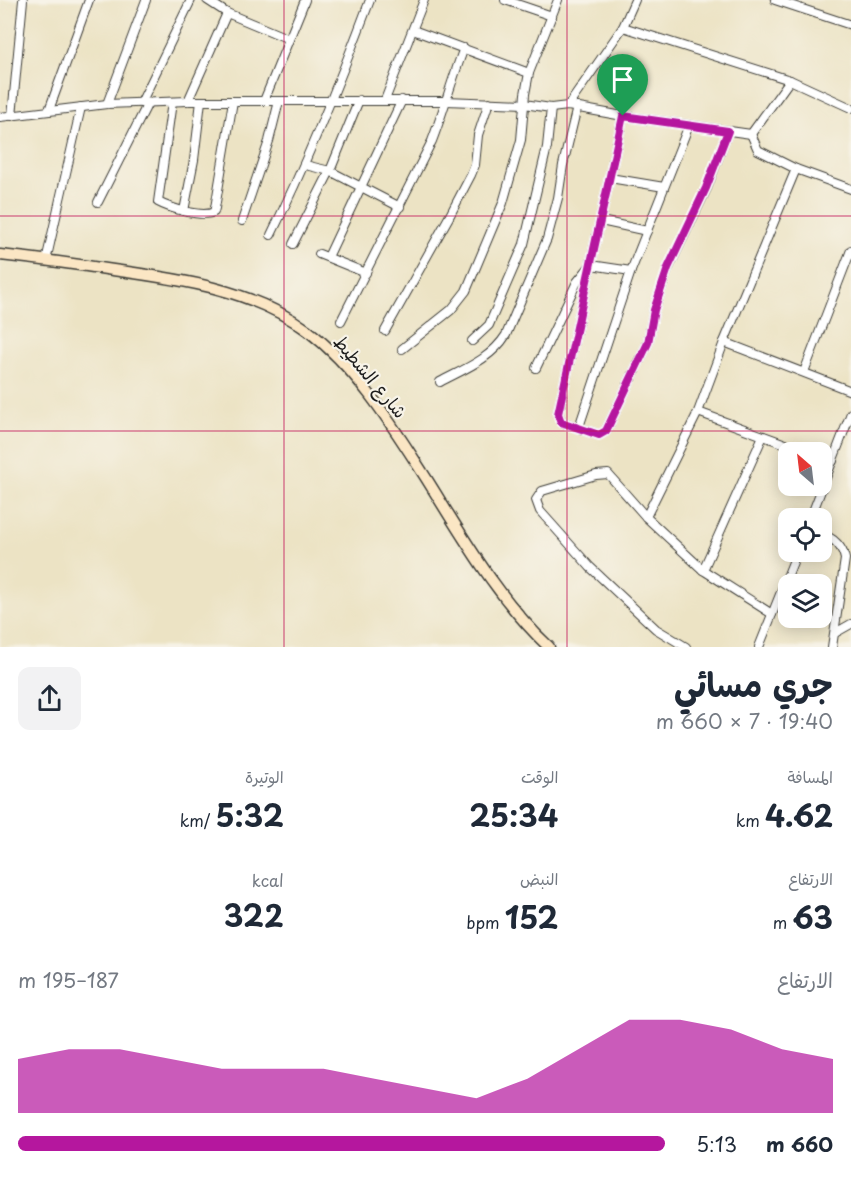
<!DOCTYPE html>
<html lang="ar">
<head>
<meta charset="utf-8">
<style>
	:root { --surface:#fff; --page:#f2f2f3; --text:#1f2937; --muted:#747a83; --accent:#b5179e }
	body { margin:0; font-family:"Playpen Sans","Playpen Sans Arabic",sans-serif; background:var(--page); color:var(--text); direction:rtl; height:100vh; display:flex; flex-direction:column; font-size:22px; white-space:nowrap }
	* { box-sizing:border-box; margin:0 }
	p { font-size:20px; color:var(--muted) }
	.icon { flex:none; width:33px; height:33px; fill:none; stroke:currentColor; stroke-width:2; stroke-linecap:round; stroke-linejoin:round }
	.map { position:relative; height:647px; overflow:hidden; direction:ltr }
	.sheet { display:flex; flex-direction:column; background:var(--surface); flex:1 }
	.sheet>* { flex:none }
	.needle { width:39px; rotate:332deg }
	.controls { position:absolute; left:778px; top:442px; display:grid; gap:12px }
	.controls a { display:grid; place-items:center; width:54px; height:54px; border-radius:12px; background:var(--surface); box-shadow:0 3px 15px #0003; font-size:30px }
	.pin { position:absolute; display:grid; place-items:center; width:51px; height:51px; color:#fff; margin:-62px -26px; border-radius:50% 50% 50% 0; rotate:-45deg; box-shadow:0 0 6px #0007 }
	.pin .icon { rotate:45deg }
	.round { display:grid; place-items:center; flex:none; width:63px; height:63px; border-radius:12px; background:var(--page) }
	.headline { display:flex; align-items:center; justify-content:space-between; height:102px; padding:0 18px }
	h1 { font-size:33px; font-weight:700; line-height:45px }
	.metrics { display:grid; grid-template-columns:repeat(3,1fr); gap:9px; height:102px; padding:6px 18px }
	.metrics div { display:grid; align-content:center }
	.metrics b { font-size:30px; font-weight:700 }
	.metrics small { font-size:16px; font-weight:400 }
	.metrics p { font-size:16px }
	.chart { height:168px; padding:12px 18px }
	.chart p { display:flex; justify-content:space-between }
	.chart svg { width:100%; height:108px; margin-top:6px; fill:var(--accent); opacity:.7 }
	ul { padding:0 18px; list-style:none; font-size:20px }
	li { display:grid; grid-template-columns:96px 72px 1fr; align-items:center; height:45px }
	li i { height:15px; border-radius:8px; background:var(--accent) }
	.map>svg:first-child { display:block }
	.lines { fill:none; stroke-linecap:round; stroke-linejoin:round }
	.minor-casing { stroke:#3b3a35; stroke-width:10 }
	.secondary-casing { stroke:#3b3a35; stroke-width:13 }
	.minor { stroke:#fff; stroke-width:8 }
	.secondary { stroke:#fbe6c4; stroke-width:10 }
	.route-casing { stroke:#fff; stroke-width:12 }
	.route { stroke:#b5179e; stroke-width:8 }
	.grid { fill:none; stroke:#c2185b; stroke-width:1.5; stroke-opacity:0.55 }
	.labels { text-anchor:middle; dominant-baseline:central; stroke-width:4.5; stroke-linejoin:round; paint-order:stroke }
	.street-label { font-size:18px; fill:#1c1c1c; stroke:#f7f3e8 }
</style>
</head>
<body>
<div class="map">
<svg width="851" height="647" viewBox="0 0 851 647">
	<rect width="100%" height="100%" fill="#f7f3e8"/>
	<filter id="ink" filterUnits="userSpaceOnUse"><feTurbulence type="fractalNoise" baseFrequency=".0167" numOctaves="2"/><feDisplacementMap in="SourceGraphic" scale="12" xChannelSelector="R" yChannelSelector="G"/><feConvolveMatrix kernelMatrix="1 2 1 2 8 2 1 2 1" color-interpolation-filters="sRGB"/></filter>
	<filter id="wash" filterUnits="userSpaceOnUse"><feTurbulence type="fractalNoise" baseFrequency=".008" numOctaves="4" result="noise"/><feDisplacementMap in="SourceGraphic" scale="24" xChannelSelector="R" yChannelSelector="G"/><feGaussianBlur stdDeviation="1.35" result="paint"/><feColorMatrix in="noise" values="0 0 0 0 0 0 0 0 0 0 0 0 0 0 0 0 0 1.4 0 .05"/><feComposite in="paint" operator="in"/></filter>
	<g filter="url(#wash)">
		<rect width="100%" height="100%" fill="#ece3c4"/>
	</g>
	<g filter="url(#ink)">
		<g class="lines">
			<g class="minor-casing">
				<g id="minor">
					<polyline points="207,0 227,13 289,39"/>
					<polyline points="505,0 552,16"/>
					<polyline points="775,0 851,25"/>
					<polyline points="623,27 790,80 851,108"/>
					<polyline points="413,30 529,73"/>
					<polyline points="385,100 424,0"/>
					<polyline points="188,101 227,13"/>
					<polyline points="264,101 305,0"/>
					<path d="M172,102L158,202C169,208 202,218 214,212L215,208L233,101"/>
					<polyline points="141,103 191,0"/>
					<polyline points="107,104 146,0"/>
					<polyline points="568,106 623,27 635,0"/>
					<polyline points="49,110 89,0"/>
					<polyline points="12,116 23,0"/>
					<polyline points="623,116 558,414 562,422 599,435 606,431 648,343 654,310 668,269 707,188 728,131"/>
					<polyline points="0,117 107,104 188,101 446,101 524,104 551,108 568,106 623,116 751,134"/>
					<polyline points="751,134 758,150 796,169 851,189"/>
					<polyline points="751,134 790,80"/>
					<polyline points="305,165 330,171 400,207"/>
					<polyline points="610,178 664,187"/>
					<polyline points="98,202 148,103"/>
					<polyline points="184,211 194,160 201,101"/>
					<polyline points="242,221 269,141 279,101"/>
					<polyline points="601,221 647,231"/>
					<path d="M271,235C309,158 340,80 370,0"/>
					<polyline points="293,244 330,171 359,100"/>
					<polyline points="319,254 366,273"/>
					<polyline points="328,257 402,100"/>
					<polyline points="46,261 81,107"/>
					<path d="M341,321L432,141C444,110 452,79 464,48"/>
					<polyline points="385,331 449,217 471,175 475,165 478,135 489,102"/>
					<polyline points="472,341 489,325 524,244 547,147 551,108"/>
					<polyline points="724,342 851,391"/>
					<polyline points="402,349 451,310 466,291 503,203 521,140 525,94 529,73 558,0"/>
					<polyline points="536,368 577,282 591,265 631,271"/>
					<polyline points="804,372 851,250"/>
					<path d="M440,382C464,369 491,359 506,335L547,239L558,198L563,165L577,107"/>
					<polyline points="698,412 810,453"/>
					<polyline points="579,427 631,271 689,125"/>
					<polyline points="822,457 833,461"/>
					<polyline points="646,517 698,412 724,342 796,169"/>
					<polyline points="810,519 851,413"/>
					<path d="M822,535C834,537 843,548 845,559L832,647"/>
					<polyline points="703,570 763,436"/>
					<polyline points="835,633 851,624"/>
					<polyline points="686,647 656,629 590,567 540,511 536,500 542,491 596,475 608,474 646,517 703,570 772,614"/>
					<polyline points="759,647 797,552"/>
				</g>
			</g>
			<g class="secondary-casing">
				<path id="secondary" d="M0,255C38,259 75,264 113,270C179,279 252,289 307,330C358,369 392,425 426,478C463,537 498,599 549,647"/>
			</g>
			<use href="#minor" class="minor"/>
			<use href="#secondary" class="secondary"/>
		</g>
	</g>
	<g class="lines" filter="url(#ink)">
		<g class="route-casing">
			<polygon id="route" points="623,116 728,131 706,188 668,268 654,310 648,343 606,431 599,435 561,422 558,414"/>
		</g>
		<use href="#route" class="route"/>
	</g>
	<path class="grid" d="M284,0V647M567,0V647M0,216H851M0,431H851"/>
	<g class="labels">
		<g class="street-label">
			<text transform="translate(371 376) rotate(50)">شارع الشطيط</text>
		</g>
	</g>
</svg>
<div class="controls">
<a><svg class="needle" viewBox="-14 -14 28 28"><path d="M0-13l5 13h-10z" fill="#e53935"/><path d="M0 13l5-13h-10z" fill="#747a83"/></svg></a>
<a><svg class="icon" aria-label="locate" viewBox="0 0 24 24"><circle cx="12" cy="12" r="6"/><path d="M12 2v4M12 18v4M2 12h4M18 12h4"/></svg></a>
<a><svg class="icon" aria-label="layers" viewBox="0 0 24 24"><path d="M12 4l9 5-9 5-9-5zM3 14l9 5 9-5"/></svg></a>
</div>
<div class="pin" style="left:623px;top:116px;background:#1e9e55"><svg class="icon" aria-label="arrive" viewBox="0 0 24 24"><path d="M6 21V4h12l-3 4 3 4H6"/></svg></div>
</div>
<section class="sheet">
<div class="headline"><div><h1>جري مسائي</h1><p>19:40 · 7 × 660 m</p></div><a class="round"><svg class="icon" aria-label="share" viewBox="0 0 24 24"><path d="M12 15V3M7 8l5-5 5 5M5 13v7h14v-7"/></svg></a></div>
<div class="metrics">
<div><p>المسافة</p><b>4.62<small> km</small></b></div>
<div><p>الوقت</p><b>25:34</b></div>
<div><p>الوتيرة</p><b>5:32<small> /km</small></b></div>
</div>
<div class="metrics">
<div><p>الارتفاع</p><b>63<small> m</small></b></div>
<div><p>النبض</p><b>152<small> bpm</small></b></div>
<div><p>kcal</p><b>322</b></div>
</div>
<div class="chart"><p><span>الارتفاع</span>187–195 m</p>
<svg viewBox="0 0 160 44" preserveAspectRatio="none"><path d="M0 44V22L10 18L20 18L30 22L40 26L50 26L60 26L70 30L80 34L90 38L100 30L110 18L120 6L130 6L140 10L150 18L160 22V44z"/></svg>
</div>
<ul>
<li><b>660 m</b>5:13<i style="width:100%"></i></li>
</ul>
</section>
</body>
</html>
